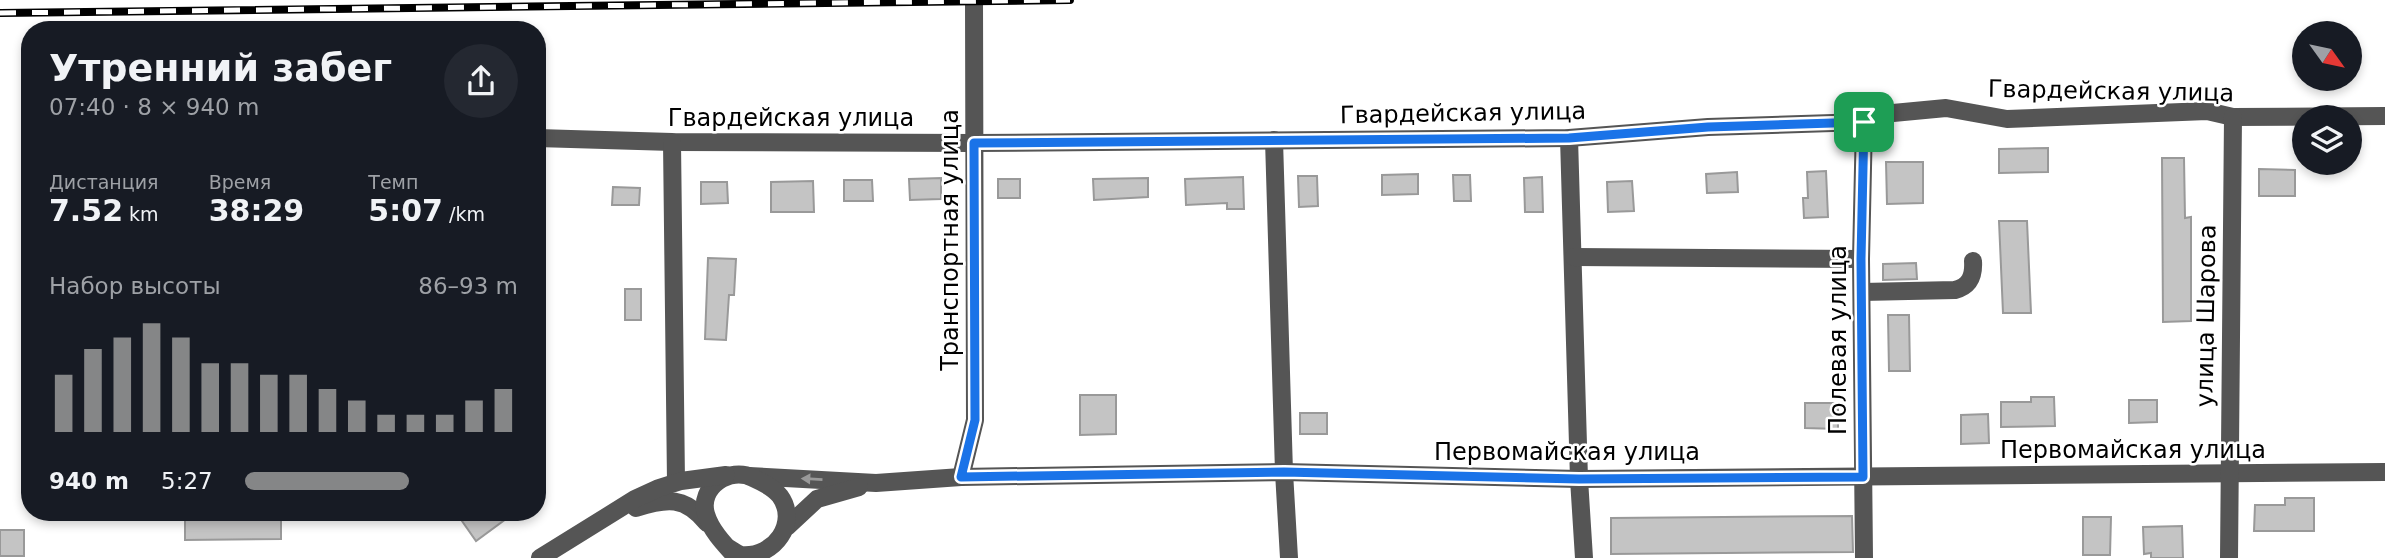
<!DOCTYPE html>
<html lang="ru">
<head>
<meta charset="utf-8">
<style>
	:root { --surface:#171b24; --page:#242831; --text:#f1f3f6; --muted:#9ea1a6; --accent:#858687 }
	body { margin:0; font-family:"DejaVu Sans",sans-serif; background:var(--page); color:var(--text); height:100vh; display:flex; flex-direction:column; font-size:26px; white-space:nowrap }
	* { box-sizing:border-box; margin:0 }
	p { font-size:23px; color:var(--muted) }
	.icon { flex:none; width:38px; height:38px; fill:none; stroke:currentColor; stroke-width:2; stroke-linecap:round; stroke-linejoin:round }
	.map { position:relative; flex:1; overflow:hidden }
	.details { position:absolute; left:21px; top:21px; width:525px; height:500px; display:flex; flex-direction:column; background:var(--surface); border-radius:28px; box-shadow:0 4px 10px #0003 }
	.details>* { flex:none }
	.needle { width:46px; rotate:123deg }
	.fabs { position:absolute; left:2292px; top:21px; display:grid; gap:14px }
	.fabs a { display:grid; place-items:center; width:70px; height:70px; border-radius:50%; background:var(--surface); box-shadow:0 4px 10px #0003; font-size:35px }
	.pin { position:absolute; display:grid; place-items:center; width:60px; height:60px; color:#fff; margin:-30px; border-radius:14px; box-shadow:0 4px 10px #0006 }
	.round { display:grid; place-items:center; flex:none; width:74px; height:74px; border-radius:37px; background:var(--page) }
	.summary { display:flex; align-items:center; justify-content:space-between; height:119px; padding:0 28px }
	h1 { font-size:38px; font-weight:600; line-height:52px }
	.stats { display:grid; grid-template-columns:repeat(3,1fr); gap:10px; height:119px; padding:7px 28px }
	.stats div { display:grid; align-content:center }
	.stats b { font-size:30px; font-weight:600 }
	.stats small { font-size:19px; font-weight:400 }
	.stats p { font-size:19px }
	.chart { height:196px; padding:14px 28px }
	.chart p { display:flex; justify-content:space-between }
	.chart svg { width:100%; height:126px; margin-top:7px; stroke:var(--accent); stroke-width:6 }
	ul { padding:0 28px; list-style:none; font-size:23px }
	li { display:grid; grid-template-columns:112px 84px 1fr; align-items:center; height:52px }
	li i { height:18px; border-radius:9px; background:var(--accent) }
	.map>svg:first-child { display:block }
	.building { fill:#c4c4c4; stroke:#999; stroke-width:2 }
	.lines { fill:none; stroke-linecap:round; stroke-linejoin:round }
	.minor { stroke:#555; stroke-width:18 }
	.rail-casing { stroke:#000; stroke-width:8 }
	.rail { stroke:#fff; stroke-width:5; stroke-dasharray:16; stroke-linecap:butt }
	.oneway { fill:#999 }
	.route-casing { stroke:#fff; stroke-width:14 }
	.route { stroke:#1a73e8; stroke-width:9 }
	.labels { text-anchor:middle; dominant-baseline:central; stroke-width:5; stroke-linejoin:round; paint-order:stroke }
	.street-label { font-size:24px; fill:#000; stroke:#fff }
</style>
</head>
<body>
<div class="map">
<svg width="2385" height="558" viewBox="0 0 2385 558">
	<rect width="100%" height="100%" fill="#fff"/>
	<g class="building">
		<polygon points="2048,148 2048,172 1999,173 1999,149"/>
		<polygon points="2162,158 2184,158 2185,218 2191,217 2191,321 2163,322"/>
		<polygon points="1886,162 1923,162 1923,203 1887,204"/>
		<polygon points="2259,169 2295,170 2295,196 2259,196"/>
		<polygon points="1826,171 1828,217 1804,218 1803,198 1808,198 1807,172"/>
		<polygon points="1737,172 1738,192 1707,193 1706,174"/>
		<polygon points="1418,174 1418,194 1382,195 1382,175"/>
		<polygon points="1453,175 1470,175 1471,201 1454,201"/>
		<polygon points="1298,176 1317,176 1318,206 1299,207"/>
		<polygon points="1243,177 1244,209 1227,209 1227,203 1186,205 1185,179"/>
		<polygon points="1542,177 1543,212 1525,212 1524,178"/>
		<polygon points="941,178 941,199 910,200 909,179"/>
		<polygon points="1148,178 1148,197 1094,200 1093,179"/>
		<rect x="998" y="179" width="22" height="19"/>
		<polygon points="844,180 872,180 873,201 844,201"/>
		<polygon points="813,181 814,212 771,212 771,182"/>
		<polygon points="1632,181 1634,211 1608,212 1607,182"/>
		<polygon points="701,182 727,182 728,203 701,204"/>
		<polygon points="613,187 640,188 639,205 612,205"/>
		<polygon points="1999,221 2027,221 2031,313 2003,313"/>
		<polygon points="708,258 736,259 734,295 729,295 726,340 705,339"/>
		<polygon points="1916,263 1917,279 1883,280 1883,264"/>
		<rect x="625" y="289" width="16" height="31"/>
		<polygon points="1888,315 1909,315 1910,371 1889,371"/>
		<polygon points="1080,395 1116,395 1116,434 1080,435"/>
		<polygon points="2031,397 2054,397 2055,426 2001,427 2001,402 2031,402"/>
		<polygon points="2129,400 2157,400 2157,422 2129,423"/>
		<polygon points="1805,403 1838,403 1838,429 1805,428"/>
		<rect x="1300" y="413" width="27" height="21"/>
		<polygon points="1988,414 1989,443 1961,444 1961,415"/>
		<polygon points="2285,498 2314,498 2314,531 2254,531 2255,505 2285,505"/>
		<polygon points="185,513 281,513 281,539 185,540"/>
		<polygon points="474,513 514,513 476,541 462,521"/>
		<polygon points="1852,516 1853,552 1611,554 1611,518"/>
		<polygon points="2083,517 2111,517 2110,555 2083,555"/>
		<polygon points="2182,526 2183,558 2151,558 2151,553 2144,554 2143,527"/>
		<rect x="0" y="530" width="24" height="26"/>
	</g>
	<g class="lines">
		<g class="minor">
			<polyline points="1864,122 1861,259 1864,558"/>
			<polyline points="537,138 672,142 974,143 1569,138 1708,127 1864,122 1893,113 1946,108 2007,119 2207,111 2233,117 2385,116"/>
			<polyline points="1569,138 1579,479 1584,558"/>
			<polyline points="1274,140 1284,472 1289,558"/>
			<polyline points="672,142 676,482"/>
			<polyline points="1574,257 1861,259"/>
			<path d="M1862,292L1955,290C1970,286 1974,276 1973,261"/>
			<polyline points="749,476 876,483 961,477 1284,472 1579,479 2385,472"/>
			<polyline points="961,477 975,420 974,0"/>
			<path d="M636,508C667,498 685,496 707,523"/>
			<polyline points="787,527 817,499 859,487"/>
			<path d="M727,547C732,550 737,554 741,555C775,558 799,522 780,496C774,488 762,482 753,478C730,466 698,487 706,514C711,531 725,545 737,558"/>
			<polyline points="540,558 635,499 659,488 681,481 726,475"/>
			<polyline points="2229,558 2233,117"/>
		</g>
		<g class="rail-casing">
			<polyline id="rail" points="0,13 1070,0"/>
		</g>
		<use href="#rail" class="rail"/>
	</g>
	<defs><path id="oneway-solid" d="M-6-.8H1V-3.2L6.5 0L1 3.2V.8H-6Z" transform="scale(1.75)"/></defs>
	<use class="oneway" href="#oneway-solid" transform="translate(812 479) rotate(-177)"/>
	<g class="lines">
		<g class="route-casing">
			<polygon id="route" points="1864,122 1861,259 1863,477 1579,479 1284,472 961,477 975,420 974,143 1569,138 1708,127"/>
		</g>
		<use href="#route" class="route"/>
	</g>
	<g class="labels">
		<g class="street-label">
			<text transform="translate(2111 91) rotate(1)">Гвардейская улица</text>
			<text transform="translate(1463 113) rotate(-1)">Гвардейская улица</text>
			<text x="791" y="118">Гвардейская улица</text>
			<text transform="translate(950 240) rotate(-90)">Транспортная улица</text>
			<text transform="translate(2206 316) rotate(-89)">улица Шарова</text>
			<text transform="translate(1838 340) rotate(-90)">Полевая улица</text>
			<text x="2133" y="450">Первомайская улица</text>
			<text x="1567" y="452">Первомайская улица</text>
		</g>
	</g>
</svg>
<div class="fabs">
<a><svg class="needle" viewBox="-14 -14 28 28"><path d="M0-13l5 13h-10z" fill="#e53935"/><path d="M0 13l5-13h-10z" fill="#9ea1a6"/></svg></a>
<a><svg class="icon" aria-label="layers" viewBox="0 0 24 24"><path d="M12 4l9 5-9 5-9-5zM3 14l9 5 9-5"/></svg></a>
</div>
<div class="pin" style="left:1864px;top:122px;background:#1e9e55"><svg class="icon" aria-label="arrive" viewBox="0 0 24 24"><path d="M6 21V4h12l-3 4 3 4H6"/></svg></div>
<section class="details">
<div class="summary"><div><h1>Утренний забег</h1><p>07:40 · 8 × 940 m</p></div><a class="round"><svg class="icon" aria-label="share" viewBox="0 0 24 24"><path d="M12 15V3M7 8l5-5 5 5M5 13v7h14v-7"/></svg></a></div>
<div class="stats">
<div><p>Дистанция</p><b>7.52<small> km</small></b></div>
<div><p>Время</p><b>38:29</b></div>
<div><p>Темп</p><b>5:07<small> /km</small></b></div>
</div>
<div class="chart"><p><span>Набор высоты</span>86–93 m</p>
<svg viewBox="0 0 160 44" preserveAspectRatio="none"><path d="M5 44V24M15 44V15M25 44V11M35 44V6M45 44V11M55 44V20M65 44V20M75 44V24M85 44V24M95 44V29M105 44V33M115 44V38M125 44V38M135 44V38M145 44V33M155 44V29"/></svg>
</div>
<ul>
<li><b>940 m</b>5:27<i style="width:60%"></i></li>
</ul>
</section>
</div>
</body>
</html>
